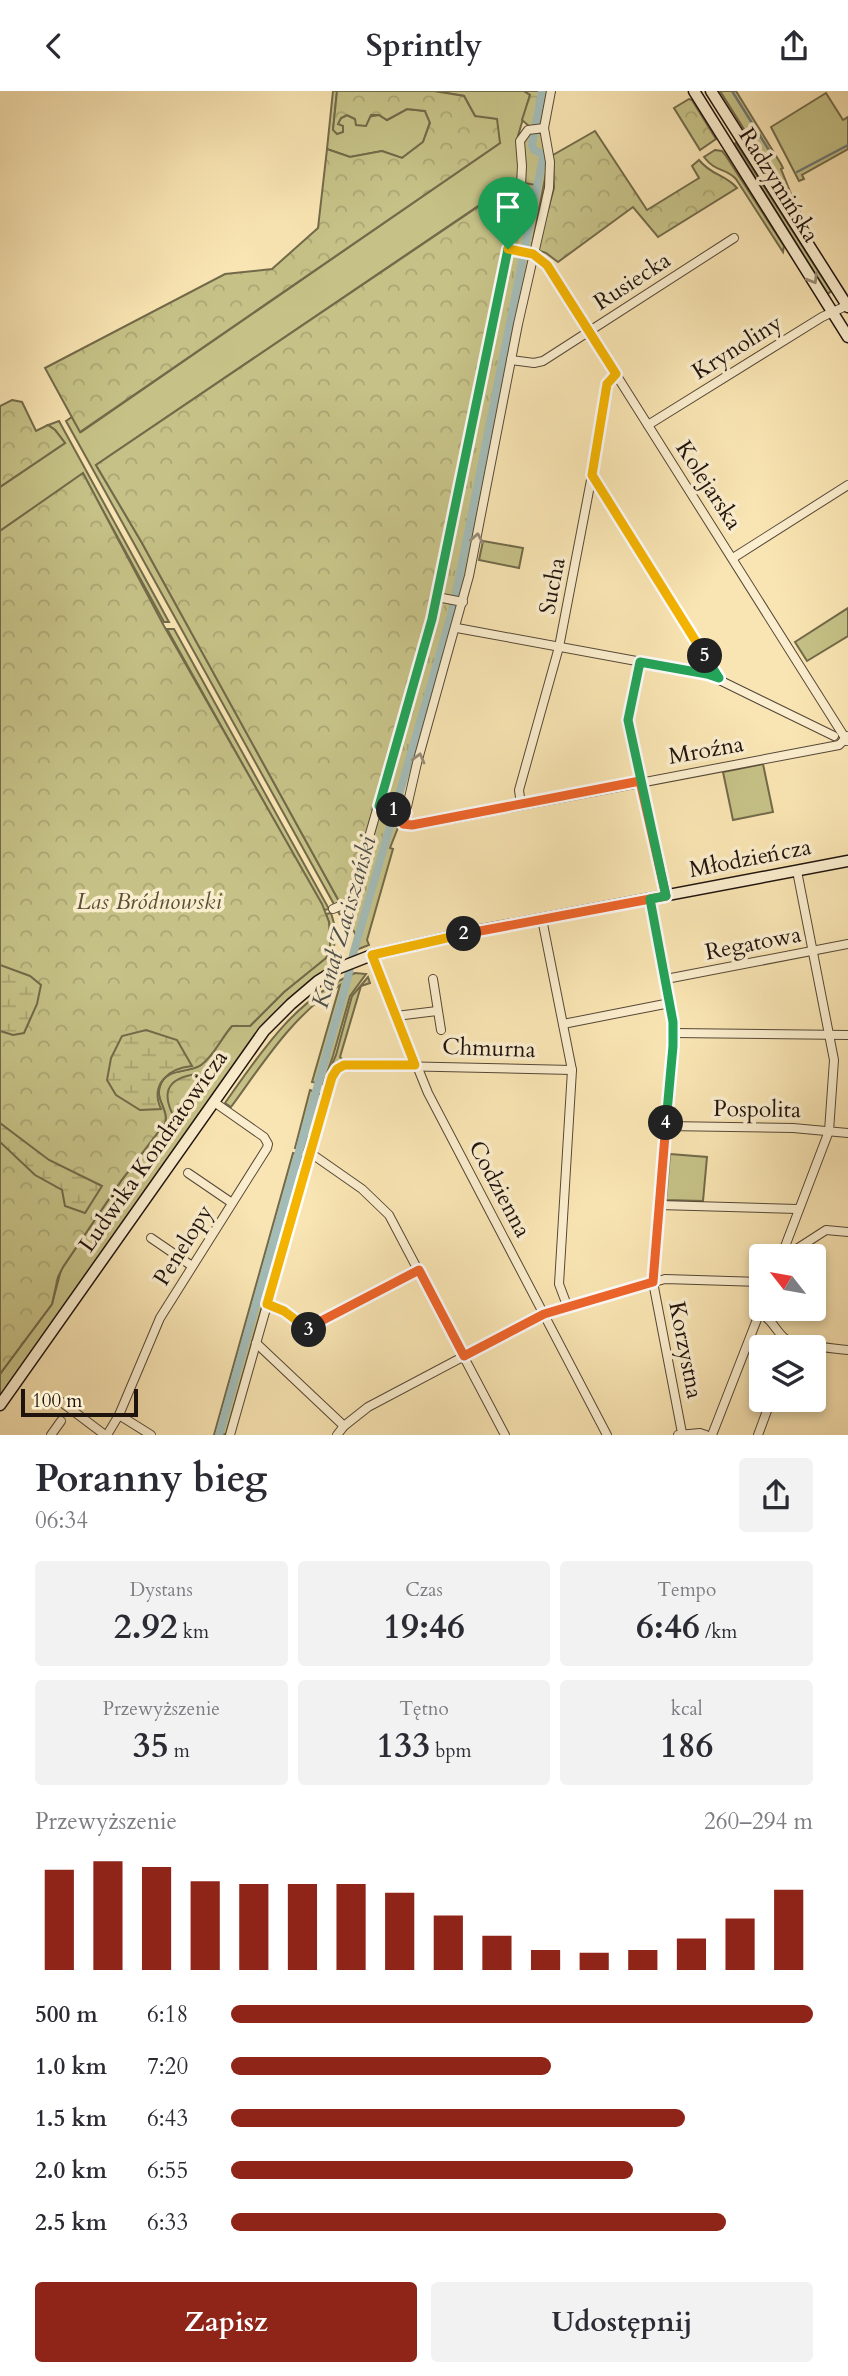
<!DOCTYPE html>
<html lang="pl">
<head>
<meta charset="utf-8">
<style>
	:root { --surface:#fff; --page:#f2f2f3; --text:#2b2b33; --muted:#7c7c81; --accent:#8f2418 }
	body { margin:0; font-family:Cardo,serif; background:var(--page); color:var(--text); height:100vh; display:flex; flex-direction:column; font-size:26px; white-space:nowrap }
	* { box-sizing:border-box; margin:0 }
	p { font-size:23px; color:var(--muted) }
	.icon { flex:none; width:38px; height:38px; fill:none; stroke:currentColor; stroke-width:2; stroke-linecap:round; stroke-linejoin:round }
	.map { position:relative; height:1344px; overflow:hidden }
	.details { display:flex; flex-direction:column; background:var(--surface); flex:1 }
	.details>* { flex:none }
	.needle { width:46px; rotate:301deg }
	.fabs { position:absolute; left:749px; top:1153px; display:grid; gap:14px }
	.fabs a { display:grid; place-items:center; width:77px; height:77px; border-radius:7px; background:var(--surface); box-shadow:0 4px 10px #0003; font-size:35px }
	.scale { position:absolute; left:21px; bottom:18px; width:117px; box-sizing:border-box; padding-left:7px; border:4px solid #1f130e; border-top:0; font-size:19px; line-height:24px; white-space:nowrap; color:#1f130e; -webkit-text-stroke:5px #fbeece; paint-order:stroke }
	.pin { position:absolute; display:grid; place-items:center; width:60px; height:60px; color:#fff; margin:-72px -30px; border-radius:50% 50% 50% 0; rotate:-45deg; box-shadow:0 0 7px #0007 }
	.pin .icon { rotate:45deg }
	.km { position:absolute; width:35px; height:35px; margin:-18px; border-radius:50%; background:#222; color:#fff; font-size:19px; line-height:35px; text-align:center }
	.round { display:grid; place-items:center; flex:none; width:74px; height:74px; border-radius:7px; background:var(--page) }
	.overview { display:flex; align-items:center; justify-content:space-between; height:119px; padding:0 35px }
	h1 { font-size:38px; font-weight:700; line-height:52px }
	.stats { display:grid; grid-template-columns:repeat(3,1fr); gap:10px; height:119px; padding:7px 35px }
	.stats div { display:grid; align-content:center; border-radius:7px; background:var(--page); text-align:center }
	.stats b { font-size:35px; font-weight:700 }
	.stats small { font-size:19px; font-weight:400 }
	.stats p { font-size:19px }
	.chart { height:196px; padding:14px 35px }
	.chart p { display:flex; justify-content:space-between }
	.chart svg { width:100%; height:126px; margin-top:7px; stroke:var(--accent); stroke-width:6 }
	.action { display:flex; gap:14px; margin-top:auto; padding:14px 35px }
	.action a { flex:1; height:80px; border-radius:7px; background:var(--accent); color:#fff; font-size:28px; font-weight:700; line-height:80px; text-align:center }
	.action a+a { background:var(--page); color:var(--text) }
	ul { padding:0 35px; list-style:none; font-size:23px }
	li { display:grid; grid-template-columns:112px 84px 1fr; align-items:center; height:52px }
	li i { height:18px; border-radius:9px; background:var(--accent) }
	header { display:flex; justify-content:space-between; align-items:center; height:91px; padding:0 35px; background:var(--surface); font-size:32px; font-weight:700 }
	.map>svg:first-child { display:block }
	.grass { fill:#c6c287; stroke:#726a4a; stroke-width:2 }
	.forest { fill:url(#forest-crowns); stroke:#726a4a; stroke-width:2 }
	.wetland { fill:url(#wetland-marsh); stroke:#726a4a; stroke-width:2 }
	.park { fill:url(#park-tufts); stroke:#726a4a; stroke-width:2 }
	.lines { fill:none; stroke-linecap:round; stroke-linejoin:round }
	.stream { stroke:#6e7874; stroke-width:2.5 }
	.canal { stroke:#a3bcb8; stroke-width:8 }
	.street-casing { stroke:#564837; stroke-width:10 }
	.secondary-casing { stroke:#1f130e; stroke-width:13 }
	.street { stroke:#fbeece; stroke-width:8 }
	.secondary { stroke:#fbeece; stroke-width:10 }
	.oneway { stroke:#988b78 }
	.split-1-casing { stroke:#fff; stroke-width:14 }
	.split-2-casing { stroke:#fff; stroke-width:14 }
	.split-3-casing { stroke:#fff; stroke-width:14 }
	.split-4-casing { stroke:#fff; stroke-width:14 }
	.split-5-casing { stroke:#fff; stroke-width:14 }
	.split-6-casing { stroke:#fff; stroke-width:14 }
	.split-1 { stroke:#22a559; stroke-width:9 }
	.split-2 { stroke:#f0652b; stroke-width:9 }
	.split-3 { stroke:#f5b400; stroke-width:9 }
	.split-4 { stroke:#f0652b; stroke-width:9 }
	.split-5 { stroke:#22a559; stroke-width:9 }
	.split-6 { stroke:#f5b400; stroke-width:9 }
	.labels { text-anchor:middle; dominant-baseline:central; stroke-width:7; stroke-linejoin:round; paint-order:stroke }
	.street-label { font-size:23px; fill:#1f130e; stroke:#fbeece }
	.park-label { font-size:23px; font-style:italic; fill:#595038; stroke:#fbeece }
	.water-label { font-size:24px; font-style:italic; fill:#4d4e4a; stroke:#fbeece }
</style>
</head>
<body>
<header><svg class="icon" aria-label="back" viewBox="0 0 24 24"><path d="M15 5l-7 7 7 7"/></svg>Sprintly<svg class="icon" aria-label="share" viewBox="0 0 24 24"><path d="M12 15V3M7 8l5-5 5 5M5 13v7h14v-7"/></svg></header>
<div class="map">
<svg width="848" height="1344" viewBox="0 0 848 1344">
	<defs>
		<pattern id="forest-crowns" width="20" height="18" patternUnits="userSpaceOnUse" patternTransform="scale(1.75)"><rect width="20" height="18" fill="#c6c287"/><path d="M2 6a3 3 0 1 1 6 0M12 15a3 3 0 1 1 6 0" fill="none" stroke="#aaa673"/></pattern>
		<pattern id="wetland-marsh" width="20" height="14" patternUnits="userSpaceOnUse" patternTransform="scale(1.75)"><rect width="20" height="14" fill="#c6c287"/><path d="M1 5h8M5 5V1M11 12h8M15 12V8" fill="none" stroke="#aaa673"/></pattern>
		<pattern id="park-tufts" width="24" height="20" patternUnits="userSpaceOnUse" patternTransform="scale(1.75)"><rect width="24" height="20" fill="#c6c287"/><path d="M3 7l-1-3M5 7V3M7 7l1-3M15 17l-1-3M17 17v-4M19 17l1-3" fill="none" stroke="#aaa673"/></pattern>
	</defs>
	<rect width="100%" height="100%" fill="#f9e5b3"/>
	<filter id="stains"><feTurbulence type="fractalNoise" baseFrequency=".00286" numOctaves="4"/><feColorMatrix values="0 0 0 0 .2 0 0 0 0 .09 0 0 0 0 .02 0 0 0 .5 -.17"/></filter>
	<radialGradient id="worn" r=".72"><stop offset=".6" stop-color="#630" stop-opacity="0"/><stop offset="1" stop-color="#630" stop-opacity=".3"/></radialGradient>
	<g class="grass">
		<polygon points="333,0 337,0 333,39 341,27 347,24 355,28 379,24 387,29 407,18 425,20 430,31 423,51 402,67 382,60 350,66 327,58"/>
		<polygon points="434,0 524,0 530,4 518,45 519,91 515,90 96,374 142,452 340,812 335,815 66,330 72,326 81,341 500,52 475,25 464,5"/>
		<polygon points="720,0 736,0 781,73 783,77 781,78 795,113 810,137 809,142"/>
		<polygon points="826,2 843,29 848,26 848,58 802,84 804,88 799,90 771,36"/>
		<polygon points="535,40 542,43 547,77 531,160 526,159 545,66 543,61 533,56"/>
		<polygon points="533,42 531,57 542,66 524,158 522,54 525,44"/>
		<polygon points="736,52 831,200 828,203 734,53"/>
		<path d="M715,59L722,60L726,65L784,155L783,161L736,88C725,76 716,82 704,66Z"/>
		<polygon points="525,164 530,165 467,482 460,508 457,507"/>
		<polygon points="59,330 169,531 164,531 83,383 0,440 0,396 65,352 55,339 48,334"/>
		<polygon points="483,450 523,457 519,477 479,469"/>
		<polygon points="848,517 848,545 807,570 795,551"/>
		<polygon points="167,538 174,538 329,818 324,819"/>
		<polygon points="763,673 773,721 733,729 723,681"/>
		<polygon points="395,722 403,724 390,757 393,758 367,849 369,854 356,859"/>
		<path d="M331,822L336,839L333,864L329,876L290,907L259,939L0,1307V1283L52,1213L61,1179L121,1090L165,1032C169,1019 155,1009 160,995C166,976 188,983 201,974C214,965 221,947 232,935H250L284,901L326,867L330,856V835L326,823Z"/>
		<path d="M355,882L366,883L350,905L333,965L323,993L312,991L340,894C292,925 264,971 231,1016L225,1012C261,961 295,908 355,882Z"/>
		<polygon points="368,886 370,892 361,895 340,966 343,969 328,983 336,964 352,905"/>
		<polygon points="310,999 322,1004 310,1047 308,1046 303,1059 295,1057"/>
		<polygon points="293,1062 302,1065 299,1077 301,1078 226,1343 214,1344"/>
		<polygon points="670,1063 707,1066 703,1110 666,1109"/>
	</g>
	<g class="forest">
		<polygon points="337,0 434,0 464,5 475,25 497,28 500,52 80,341 45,277 225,183 272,178 318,137 327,58 350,66 382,60 402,67 423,51 430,32 425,20 407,18 387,29 379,24 371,24 366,35 356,34 355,28 347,24 341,27 338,33 343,35 343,41 337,43 333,39"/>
		<polygon points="524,0 548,0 543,26 536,35 530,36 522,29 530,4"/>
		<polygon points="689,8 692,9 716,48 700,59 674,17"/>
		<path d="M595,40L647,119L699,87L692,75L699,69C712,85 725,83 737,97L658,146L633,116L558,171L546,162L537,159L554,97L553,64Z"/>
		<polygon points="516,90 519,91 429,534 349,808 340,812 142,452 96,374"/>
		<polygon points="12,309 22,311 36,340 48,334 55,339 65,352 0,396 0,315"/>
		<path d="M83,382L164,535L322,813L329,831L330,848V856L326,867L284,901L250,935H232C221,947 214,965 201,974C188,983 166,976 160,995C155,1009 169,1019 165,1032L121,1090L63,1176L58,1186L52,1213L0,1283V440Z"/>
	</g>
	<g class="wetland">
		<polygon points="0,874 30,885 41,894 37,913 24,942 13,944 0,940"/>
		<path d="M146,939L177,949L192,975C168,977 150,994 161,1018L140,1019L116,1004L107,989L111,967L122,945Z"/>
		<path d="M196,983L200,987L201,994L177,1025L173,1024C160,998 171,987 196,983Z"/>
		<polygon points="0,1032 49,1069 102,1095 85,1122 65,1115 62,1099 35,1084 0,1051"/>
	</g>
	<polygon class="park" points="519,91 536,94 453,512 357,846 346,826 341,826 335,815 347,809 429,534"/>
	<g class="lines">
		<g class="stream">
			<polyline points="732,0 772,64"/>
			<polyline points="797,81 848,54"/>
		</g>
		<polyline class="canal" points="219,1344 346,894 354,860 453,517 543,66 542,63 534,59 532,54 542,0"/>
		<g class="street-casing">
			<g id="street">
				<polyline points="551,0 544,37 550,71 549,97 518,233 469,485 417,672 403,733 412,734 456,727 839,654 848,645"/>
				<polyline points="508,158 533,163 547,174 847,650"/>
				<polyline points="511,269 534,272 543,270 734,147"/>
				<polyline points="648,334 822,226 848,214"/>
				<polyline points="592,384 718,587"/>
				<polyline points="733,467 848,394"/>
				<polyline points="437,506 463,511"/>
				<polyline points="457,537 707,583 834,645"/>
				<polyline points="640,571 628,629 666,805"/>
				<polyline points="521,714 519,699 559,556 592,384 605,300 610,288 616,283"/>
				<polyline points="378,715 406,722"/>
				<polyline points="650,808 666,888 673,942 653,1191 682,1342"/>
				<polyline points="333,818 347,812 352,805 432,528 521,94 522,75 520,50 528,39 544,37"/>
				<polyline points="542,828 572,979 559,1193 568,1217"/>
				<polyline points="372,864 428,1002 607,1344"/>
				<polyline points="433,888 441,939"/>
				<polyline points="666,888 848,853"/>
				<polyline points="396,925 437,920"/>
				<polyline points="563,933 670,912"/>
				<polyline points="673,942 848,944"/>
				<polyline points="666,1035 793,1037 848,1042"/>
				<polyline points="309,1061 362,1098 389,1124 505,1344"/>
				<polyline points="188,1082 232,1112"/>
				<polyline points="659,1114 798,1118"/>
				<polyline points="151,1147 192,1175"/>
				<polyline points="784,1158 792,1161 826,1139 848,1141"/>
				<polyline points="781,1166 829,1040 834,969 797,780"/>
				<polyline points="267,1213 283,1220 317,1247"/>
				<path d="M760,1222C773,1228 776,1242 787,1249C798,1255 834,1257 848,1259"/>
				<polyline points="309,1240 323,1229 419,1179"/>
				<polyline points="256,1252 344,1335"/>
				<polyline points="56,1307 105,1344"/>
				<polyline points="119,1324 151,1344"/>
				<polyline points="51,1344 61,1330"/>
				<polyline points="107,1344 119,1324 160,1227 267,1057 268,1053 264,1046 214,1011"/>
				<polyline points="230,1344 332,986 337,978 348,974 572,979"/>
				<polyline points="337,1344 344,1335 368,1316 544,1223 665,1188 761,1191"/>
				<polyline points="678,1344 700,1342 706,1344"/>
				<polyline points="712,1344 761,1218"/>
				<polyline points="758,1344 771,1309"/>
			</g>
		</g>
		<g class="secondary-casing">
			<g id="secondary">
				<polyline points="694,0 848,246"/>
				<polyline points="711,0 848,216"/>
				<polyline points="0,1314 264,940 291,913 318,890 339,877 372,864 467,842 848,770"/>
			</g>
		</g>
		<use href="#street" class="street"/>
		<use href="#secondary" class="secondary"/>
	</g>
	<defs><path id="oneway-chevron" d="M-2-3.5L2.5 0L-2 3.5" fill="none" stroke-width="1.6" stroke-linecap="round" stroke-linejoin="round" transform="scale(1.75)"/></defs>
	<g class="oneway">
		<use href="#oneway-chevron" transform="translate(813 188) rotate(59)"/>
		<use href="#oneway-chevron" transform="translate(477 447) rotate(-80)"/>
		<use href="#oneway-chevron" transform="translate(419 667) rotate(-75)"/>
	</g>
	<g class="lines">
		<g class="split-1-casing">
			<polyline id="split-1" points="394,719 379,715 432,528 508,158"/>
		</g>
		<g class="split-2-casing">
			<polyline id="split-2" points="394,719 406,722 403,733 412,734 640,690 666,805 464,843"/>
		</g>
		<g class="split-3-casing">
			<polyline id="split-3" points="309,1239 284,1220 267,1213 332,986 337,978 344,974 415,974 372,864 464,843"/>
		</g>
		<g class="split-4-casing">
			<polyline id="split-4" points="309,1239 323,1229 419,1179 464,1265 544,1223 653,1191 666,1032"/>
		</g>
		<g class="split-5-casing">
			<polyline id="split-5" points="666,1032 673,955 673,931 650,808 666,805 628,629 640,571 707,583 719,587 705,565"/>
		</g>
		<g class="split-6-casing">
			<polyline id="split-6" points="508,158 533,163 547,174 616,283 607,293 592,384 705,565"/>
		</g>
		<use href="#split-1" class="split-1"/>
		<use href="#split-2" class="split-2"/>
		<use href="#split-3" class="split-3"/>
		<use href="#split-4" class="split-4"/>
		<use href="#split-5" class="split-5"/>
		<use href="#split-6" class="split-6"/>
	</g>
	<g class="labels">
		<g class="street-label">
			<text transform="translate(779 94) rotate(58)">Radzymińska</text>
			<text transform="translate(632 190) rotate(-33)">Rusiecka</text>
			<text transform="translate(737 256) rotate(-32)">Krynoliny</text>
			<text transform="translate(709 394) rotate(57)">Kolejarska</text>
			<text transform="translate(552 495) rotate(-79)">Sucha</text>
			<text transform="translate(706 659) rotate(-10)">Mroźna</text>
			<text transform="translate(750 767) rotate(-11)">Młodzieńcza</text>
			<text transform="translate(753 852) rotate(-11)">Regatowa</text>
			<text transform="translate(489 957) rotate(2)">Chmurna</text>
			<text transform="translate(757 1018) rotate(1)">Pospolita</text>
			<text transform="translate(153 1060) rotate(-55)">Ludwika Kondratowicza</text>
			<text transform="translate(500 1098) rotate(62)">Codzienna</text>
			<text transform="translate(183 1154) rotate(-58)">Penelopy</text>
			<text transform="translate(686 1259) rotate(79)">Korzystna</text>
		</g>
		<g class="park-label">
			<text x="149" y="810">Las Bródnowski</text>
		</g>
		<g class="water-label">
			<text transform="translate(344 831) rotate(-74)">Kanał Zaciszański</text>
		</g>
	</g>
	<rect width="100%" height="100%" filter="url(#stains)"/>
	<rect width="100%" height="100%" fill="url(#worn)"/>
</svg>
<div class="fabs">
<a><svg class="needle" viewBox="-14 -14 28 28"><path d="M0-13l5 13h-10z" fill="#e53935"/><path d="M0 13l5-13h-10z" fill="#7c7c81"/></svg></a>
<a><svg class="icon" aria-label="layers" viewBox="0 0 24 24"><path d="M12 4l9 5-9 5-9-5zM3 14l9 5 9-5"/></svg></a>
</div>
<div class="scale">100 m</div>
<div class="pin" style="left:508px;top:158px;background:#1e9e55"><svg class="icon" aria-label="arrive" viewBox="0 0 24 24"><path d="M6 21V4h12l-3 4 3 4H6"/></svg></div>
<b class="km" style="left:394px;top:719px">1</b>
<b class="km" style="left:464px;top:843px">2</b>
<b class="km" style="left:309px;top:1239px">3</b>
<b class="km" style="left:666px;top:1032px">4</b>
<b class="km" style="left:705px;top:565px">5</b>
</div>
<section class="details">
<div class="overview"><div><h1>Poranny bieg</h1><p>06:34</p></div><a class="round"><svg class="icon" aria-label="share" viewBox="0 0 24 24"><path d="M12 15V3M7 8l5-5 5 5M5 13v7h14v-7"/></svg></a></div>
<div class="stats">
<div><p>Dystans</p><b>2.92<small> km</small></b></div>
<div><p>Czas</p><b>19:46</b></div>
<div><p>Tempo</p><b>6:46<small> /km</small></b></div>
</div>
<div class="stats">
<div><p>Przewyższenie</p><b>35<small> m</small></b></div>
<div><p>Tętno</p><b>133<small> bpm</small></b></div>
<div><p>kcal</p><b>186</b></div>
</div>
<div class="chart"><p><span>Przewyższenie</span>260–294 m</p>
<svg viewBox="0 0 160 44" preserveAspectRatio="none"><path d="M5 44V9M15 44V6M25 44V8M35 44V13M45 44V14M55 44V14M65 44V14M75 44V17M85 44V25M95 44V32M105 44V37M115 44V38M125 44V37M135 44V33M145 44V26M155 44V16"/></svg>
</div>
<ul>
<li><b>500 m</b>6:18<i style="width:100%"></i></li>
<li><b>1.0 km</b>7:20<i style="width:55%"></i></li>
<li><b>1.5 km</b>6:43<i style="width:78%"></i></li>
<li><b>2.0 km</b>6:55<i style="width:69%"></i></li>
<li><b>2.5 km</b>6:33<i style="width:85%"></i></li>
</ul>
<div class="action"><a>Zapisz</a><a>Udostępnij</a></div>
</section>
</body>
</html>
